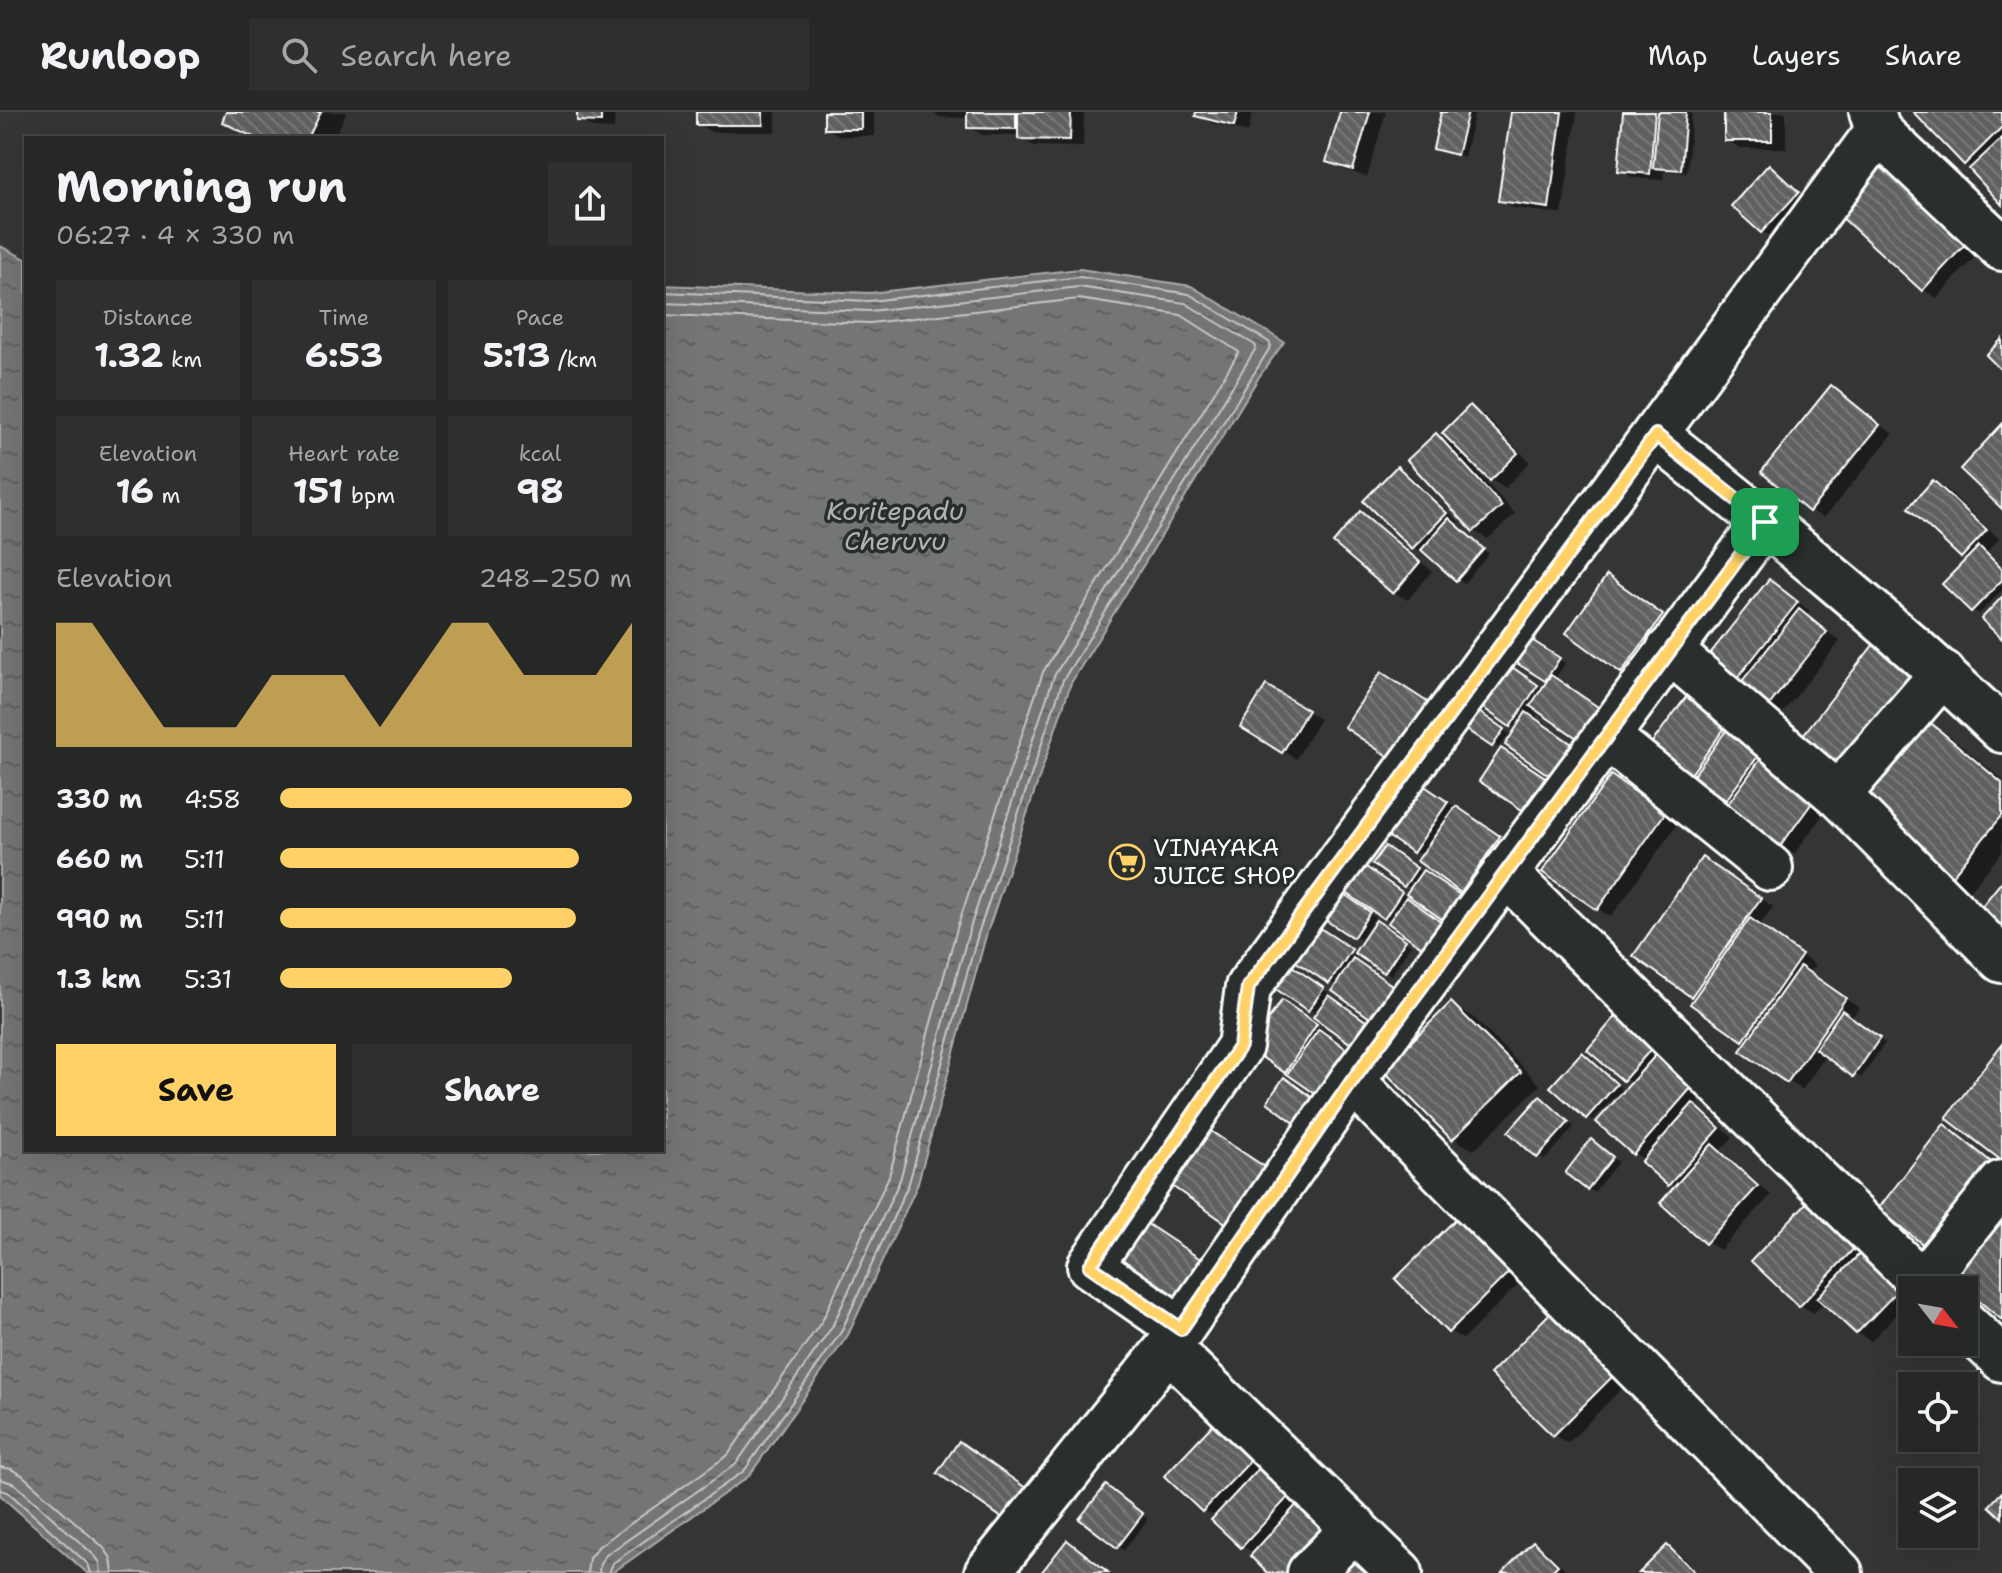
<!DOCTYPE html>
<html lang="en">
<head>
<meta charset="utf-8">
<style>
	:root { --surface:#262828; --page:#2e3030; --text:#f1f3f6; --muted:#a4a6a8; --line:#424445; --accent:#ffd166 }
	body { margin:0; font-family:"Shantell Sans",sans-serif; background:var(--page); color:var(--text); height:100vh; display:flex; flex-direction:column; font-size:30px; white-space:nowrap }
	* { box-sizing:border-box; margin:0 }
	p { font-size:26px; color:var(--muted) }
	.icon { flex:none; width:44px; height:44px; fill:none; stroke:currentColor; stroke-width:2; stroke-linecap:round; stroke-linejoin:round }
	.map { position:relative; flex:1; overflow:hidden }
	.sheet { position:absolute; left:24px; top:24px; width:640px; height:1016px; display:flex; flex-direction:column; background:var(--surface); border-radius:0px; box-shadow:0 8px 32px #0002,0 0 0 2px var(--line) }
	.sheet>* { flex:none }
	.needle { width:52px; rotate:121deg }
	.controls { position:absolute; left:1898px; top:1164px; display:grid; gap:16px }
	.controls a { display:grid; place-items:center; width:80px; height:80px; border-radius:0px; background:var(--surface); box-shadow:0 8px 32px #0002,0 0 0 2px var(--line); font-size:40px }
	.pin { position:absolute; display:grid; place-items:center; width:68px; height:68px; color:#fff; margin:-34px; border-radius:16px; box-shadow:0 4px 12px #0006 }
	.round { display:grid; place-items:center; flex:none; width:84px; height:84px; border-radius:0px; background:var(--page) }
	.summary { display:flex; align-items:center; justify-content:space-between; height:136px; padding:0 32px }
	h1 { font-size:44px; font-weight:700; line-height:60px }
	.metrics { display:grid; grid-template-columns:repeat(3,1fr); gap:12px; height:136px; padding:8px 32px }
	.metrics div { display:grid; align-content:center; border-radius:0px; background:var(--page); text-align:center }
	.metrics b { font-size:34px; font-weight:700 }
	.metrics small { font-size:22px; font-weight:400 }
	.metrics p { font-size:22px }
	.chart { height:224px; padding:16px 32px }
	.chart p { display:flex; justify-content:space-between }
	.chart svg { width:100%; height:144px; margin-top:8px; fill:var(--accent); opacity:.7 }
	.primary-button { display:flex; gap:16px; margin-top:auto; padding:16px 32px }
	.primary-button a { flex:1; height:92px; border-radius:0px; background:var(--accent); color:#111; font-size:32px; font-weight:700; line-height:92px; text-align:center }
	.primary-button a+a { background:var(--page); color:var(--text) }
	ul { padding:0 32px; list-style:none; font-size:26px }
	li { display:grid; grid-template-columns:128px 96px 1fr; align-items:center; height:60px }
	li i { height:20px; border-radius:10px; background:var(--accent) }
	header { display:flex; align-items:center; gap:48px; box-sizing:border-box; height:112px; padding:0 40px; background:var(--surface); border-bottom:2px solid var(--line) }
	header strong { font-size:38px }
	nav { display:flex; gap:44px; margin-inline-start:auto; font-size:28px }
	.search { width:560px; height:72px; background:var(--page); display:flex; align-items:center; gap:20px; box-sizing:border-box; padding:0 28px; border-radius:0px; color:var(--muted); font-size:30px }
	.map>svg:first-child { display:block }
	.water { fill:url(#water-ripples); stroke:#abacad; stroke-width:2 }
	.shadow { fill:#0007 }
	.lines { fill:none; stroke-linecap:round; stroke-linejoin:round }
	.shore { stroke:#c7c8c8; stroke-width:2 }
	.building { fill:url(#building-back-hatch); stroke:#fff; stroke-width:2 }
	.minor-casing { stroke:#fff; stroke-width:50 }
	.minor { stroke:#2a2d2e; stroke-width:44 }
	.route-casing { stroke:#fff; stroke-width:16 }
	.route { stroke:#ffd166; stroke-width:10 }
	.labels { text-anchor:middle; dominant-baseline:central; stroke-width:7; stroke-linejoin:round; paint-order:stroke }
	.poi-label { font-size:24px; fill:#fff; stroke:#2a2d2e; text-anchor:start }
	.water-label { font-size:26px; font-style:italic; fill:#b2b3b4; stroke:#2a2d2e }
</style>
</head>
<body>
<header>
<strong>Runloop</strong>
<div class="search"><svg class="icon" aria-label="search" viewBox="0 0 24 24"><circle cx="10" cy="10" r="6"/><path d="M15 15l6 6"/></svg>Search here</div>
<nav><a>Map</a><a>Layers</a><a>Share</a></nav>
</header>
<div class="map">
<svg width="2002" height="1461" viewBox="0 0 2002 1461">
	<defs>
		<pattern id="water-ripples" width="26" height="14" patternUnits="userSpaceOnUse" patternTransform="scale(2)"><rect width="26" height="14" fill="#737576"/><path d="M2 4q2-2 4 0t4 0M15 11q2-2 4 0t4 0" fill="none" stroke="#606061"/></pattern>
		<pattern id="building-back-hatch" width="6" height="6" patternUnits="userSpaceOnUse" patternTransform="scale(2)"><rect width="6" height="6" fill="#5f6162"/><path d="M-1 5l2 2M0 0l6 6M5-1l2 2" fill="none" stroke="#77797a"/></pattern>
	</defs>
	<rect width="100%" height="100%" fill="#333536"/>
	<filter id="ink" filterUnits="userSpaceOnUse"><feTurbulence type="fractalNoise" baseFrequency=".0125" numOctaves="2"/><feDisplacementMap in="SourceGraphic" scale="16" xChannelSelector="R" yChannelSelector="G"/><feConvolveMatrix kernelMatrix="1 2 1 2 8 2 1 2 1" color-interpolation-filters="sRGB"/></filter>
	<g filter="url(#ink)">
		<polygon class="water" points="0,134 26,147 26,1038 662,1038 662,173 870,181 1080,157 1191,174 1284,230 1259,265 1071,571 986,824 917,1074 848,1223 749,1364 612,1461 87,1461 0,1383"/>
		<g class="shadow">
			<polygon points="229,0 347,0 334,26 256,26"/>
			<polygon points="579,0 615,0 614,17 593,16 579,8"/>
			<polygon points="698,0 776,0 776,20 712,20 698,12"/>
			<polygon points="826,0 874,0 874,24 840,24 826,16"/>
			<polygon points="931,0 1084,0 1083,35 1034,34 1020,26 1020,23 982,23 969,15 969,6 940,5"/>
			<polygon points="1198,0 1253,0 1248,20 1211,11 1198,3"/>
			<polygon points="1342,0 1386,0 1367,65 1342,57 1328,49"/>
			<polygon points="1443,0 1475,0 1464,45 1435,36"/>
			<polygon points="1513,0 1577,0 1562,102 1514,96 1500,88"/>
			<polygon points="1625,0 1692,0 1687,61 1664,59 1663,68 1634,66 1620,58"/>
			<polygon points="1726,0 1786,0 1786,36 1740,36 1726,28"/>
			<polygon points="1916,0 2002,0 2002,90 1973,56 1965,51"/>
			<polygon points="1775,59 1804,85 1768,123 1762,120"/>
			<polygon points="1841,102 1983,136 1937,186 1923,178"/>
			<polygon points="1832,276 1893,322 1824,406 1811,399 1764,360"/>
			<polygon points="1470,295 1484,303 1530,350 1505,376 1491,368"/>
			<polygon points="1436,323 1454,334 1515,402 1488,427 1474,419"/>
			<polygon points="1398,356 1411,364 1459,410 1457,413 1489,442 1464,471 1414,435"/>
			<polygon points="1934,370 1948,378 1999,427 1986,441 2002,456 2002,478 1979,502 1972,498 1969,448 1963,444"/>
			<polygon points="1361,402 1374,410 1432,459 1408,488 1394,480"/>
			<polygon points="1608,466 1675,512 1635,567 1622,559"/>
			<polygon points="1770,469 1810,499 1806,504 1840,529 1782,602 1768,595 1746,567 1739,563"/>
			<polygon points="1519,523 1565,551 1555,567 1603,600 1585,627 1540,598 1534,608 1577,637 1557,665 1551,662 1517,617 1511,613 1513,557 1543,577 1549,569 1507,542"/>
			<polygon points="1267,576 1320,607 1296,647 1243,615"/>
			<polygon points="1694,579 1835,686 1794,742 1780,734 1732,690 1692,661"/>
			<polygon points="1480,602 1509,622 1499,636 1464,614"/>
			<polygon points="1926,609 1946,621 2002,667 2002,740 1970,779 1949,767"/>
			<polygon points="1501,639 1550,670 1530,700 1482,669"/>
			<polygon points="1625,673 1678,711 1611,805 1598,797"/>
			<polygon points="1427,676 1513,734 1476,787 1420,749 1423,745 1380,717"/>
			<polygon points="1392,740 1423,762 1392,809 1385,805 1363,754 1407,785 1412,777 1405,773"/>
			<polygon points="1717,755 1773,795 1759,814 1815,853 1809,861 1859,896 1851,906 1885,931 1861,966 1826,943 1802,978 1743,939 1749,930 1692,883"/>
			<polygon points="1340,782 1375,805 1360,828 1319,802"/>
			<polygon points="1309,811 1356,842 1383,814 1411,833 1391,863 1358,841 1353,849 1397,878 1377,907 1337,874 1288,843"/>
			<polygon points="1295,858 1329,881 1327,884 1372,915 1358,934 1317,902 1275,875"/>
			<polygon points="1451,892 1472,904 1540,973 1474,1038 1454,1027 1386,958"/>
			<polygon points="1296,899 1330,922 1290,961 1251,936"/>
			<polygon points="1623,899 1711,977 1695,995 1707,1002 1733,1025 1720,1039 1771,1083 1720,1138 1707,1130 1663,1091 1676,1076 1646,1048 1634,1041 1632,972 1590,937"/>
			<polygon points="1588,946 1622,977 1593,1008 1587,1005"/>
			<polygon points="1546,990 1574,1015 1545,1048 1511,1020"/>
			<polygon points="1945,1015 2002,1057 1936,1141"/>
			<polygon points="1597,1034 1618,1050 1594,1080 1588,1077"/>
			<polygon points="1813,1086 1912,1186 1871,1229 1857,1221 1824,1190 1814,1201 1800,1193"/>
			<polygon points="1464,1101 1530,1161 1463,1227 1449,1219"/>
			<polygon points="1562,1193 1636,1262 1568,1331 1554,1323"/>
			<polygon points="1221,1307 1303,1391 1270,1461 1255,1442 1243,1434 1214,1408 1216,1405 1203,1398"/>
			<polygon points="1113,1379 1148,1407 1124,1438 1118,1434"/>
			<polygon points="1068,1431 1081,1439 1110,1461 1044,1461"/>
			<polygon points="1533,1431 1547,1439 1569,1461 1504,1461"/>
			<polygon points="1667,1435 1681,1443 1699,1461 1642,1461"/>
		</g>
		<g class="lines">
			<g class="shore">
				<polyline points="0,1355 11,1357 22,1363 103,1435 111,1446 113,1461"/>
				<polyline points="0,1367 15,1372 95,1444 100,1451 101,1461"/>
				<polyline points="0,1378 8,1380 88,1452 91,1461"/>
				<polyline points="587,1461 589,1446 599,1434 728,1343 822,1209 889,1064 957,816 1043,560 1239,240 1181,203 1079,187 870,211 662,203"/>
				<polyline points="599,1461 600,1451 606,1443 736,1352 832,1215 900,1068 969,819 1054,564 1256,236 1255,233 1185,191 1079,175 870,199 662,191"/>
				<polyline points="609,1461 613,1451 744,1359 841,1220 909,1071 978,822 1063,568 1271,234 1269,230 1189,182 1080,165 870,189 662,180"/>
			</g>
		</g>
		<g class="building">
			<polygon points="226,0 321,0 308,26 255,26 222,10"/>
			<polygon points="577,0 601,0 601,10 577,9"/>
			<rect x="696" y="0" width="67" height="13"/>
			<rect x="824" y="0" width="37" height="17"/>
			<polygon points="967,0 1016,0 1016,17 967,16"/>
			<polygon points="1018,0 1071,0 1070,28 1018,27"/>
			<polygon points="1196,0 1238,0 1234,14 1195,4"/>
			<polygon points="1340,0 1370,0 1353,58 1326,50"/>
			<polygon points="1441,0 1468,0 1457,43 1433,37"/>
			<polygon points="1511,0 1562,0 1549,96 1498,89"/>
			<polygon points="1623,0 1655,0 1650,62 1618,59"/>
			<polygon points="1658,0 1686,0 1681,58 1653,56"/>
			<rect x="1724" y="0" width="48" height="29"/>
			<polygon points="1913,0 2002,0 2002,15 1964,53"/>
			<polygon points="2002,26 2002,93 1969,57"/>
			<polygon points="1887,49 1970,127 1922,179 1838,102"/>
			<polygon points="1769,52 1799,80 1761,121 1731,94"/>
			<polygon points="2002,227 2002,259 1986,243"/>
			<polygon points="1831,273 1880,313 1809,400 1761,360"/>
			<polygon points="1470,293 1518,341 1490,369 1442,321"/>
			<polygon points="2002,312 2002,397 1960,357"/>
			<polygon points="1436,321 1502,394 1473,420 1407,348"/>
			<polygon points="1397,354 1447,401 1412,437 1363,389"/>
			<polygon points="1933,368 1987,418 1961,446 1908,396"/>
			<polygon points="1360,399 1420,450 1393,482 1333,431"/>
			<polygon points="1449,406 1484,437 1456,469 1421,438"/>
			<polygon points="1979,434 2002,457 2002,468 1971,500 1942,472"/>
			<polygon points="1607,463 1663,503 1621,561 1566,521"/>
			<polygon points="1769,467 1798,490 1738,565 1709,543"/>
			<polygon points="2002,485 2002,527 1981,507"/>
			<polygon points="1799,497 1827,520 1767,596 1739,573"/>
			<polygon points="1519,520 1560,546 1545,569 1504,543"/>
			<polygon points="1874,532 1913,562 1833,661 1796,632"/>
			<polygon points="1499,546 1538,573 1510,615 1471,587"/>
			<polygon points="1381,560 1432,593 1395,649 1344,615"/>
			<polygon points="1551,563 1598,595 1577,626 1530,594"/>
			<polygon points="1266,573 1308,598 1282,641 1240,615"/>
			<polygon points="1693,576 1732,606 1691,662 1650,633"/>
			<polygon points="1473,596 1504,617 1492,635 1461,614"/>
			<polygon points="1526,600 1572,632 1550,664 1505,633"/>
			<polygon points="1925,606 2002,671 2002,704 1948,769 1854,691"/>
			<polygon points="1733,609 1767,632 1726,688 1693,664"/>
			<polygon points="1501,636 1545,665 1522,698 1479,669"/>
			<polygon points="1768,637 1822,677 1779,736 1725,696"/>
			<polygon points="1611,663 1665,701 1597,798 1542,760"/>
			<polygon points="1413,666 1448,690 1413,741 1377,717"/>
			<polygon points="1456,694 1500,724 1461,781 1417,749"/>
			<polygon points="1385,734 1417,756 1404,775 1372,752"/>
			<polygon points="1702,745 1761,786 1691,885 1633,844"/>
			<polygon points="1356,748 1402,780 1384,807 1338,775"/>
			<polygon points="1423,758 1463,785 1446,810 1406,782"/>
			<polygon points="2002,769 2002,821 1977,800"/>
			<polygon points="1334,775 1370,800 1353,826 1316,802"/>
			<polygon points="1406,785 1444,812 1426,838 1388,811"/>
			<polygon points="1750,806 1802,843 1743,929 1690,892"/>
			<polygon points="1308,808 1352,837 1329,872 1286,843"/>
			<polygon points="1376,808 1406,828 1384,861 1354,841"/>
			<polygon points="1353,846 1392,873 1370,906 1332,879"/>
			<polygon points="1289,852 1324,876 1308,899 1273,875"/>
			<polygon points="1800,854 1846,886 1787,971 1740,939"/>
			<polygon points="1329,883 1367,910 1351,932 1313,905"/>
			<polygon points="1282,888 1317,912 1285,961 1248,936"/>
			<polygon points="1451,890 1521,960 1452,1028 1383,958"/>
			<polygon points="1623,896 1659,928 1623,969 1587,938"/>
			<polygon points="1842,898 1880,926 1853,965 1815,937"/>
			<polygon points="1319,917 1348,938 1317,983 1287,962"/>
			<polygon points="2002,932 2002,1049 1946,1006"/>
			<polygon points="1662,936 1698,968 1633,1043 1596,1010"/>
			<polygon points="1582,940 1617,972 1586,1007 1550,975"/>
			<polygon points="1284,965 1314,987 1296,1012 1267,990"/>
			<polygon points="1540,984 1569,1010 1537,1046 1508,1020"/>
			<polygon points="1693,991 1720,1016 1668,1074 1641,1050"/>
			<polygon points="1200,1012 1268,1057 1230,1114 1163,1068"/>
			<polygon points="1944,1012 2001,1058 1935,1142 1878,1097"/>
			<polygon points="1591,1027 1613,1045 1587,1078 1565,1061"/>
			<polygon points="1712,1032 1758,1074 1705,1132 1660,1091"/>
			<polygon points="1813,1084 1861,1129 1799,1195 1751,1149"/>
			<polygon points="2002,1093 2002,1208 1946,1162"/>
			<polygon points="1464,1099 1517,1152 1448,1221 1395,1167"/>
			<polygon points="1143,1109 1202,1148 1177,1187 1118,1148"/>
			<polygon points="1865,1136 1903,1173 1856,1222 1817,1186"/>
			<polygon points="1561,1190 1624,1253 1553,1324 1490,1262"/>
			<polygon points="1220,1305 1258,1341 1202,1400 1164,1364"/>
			<polygon points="959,1329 1030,1379 1008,1410 937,1361"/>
			<polygon points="1261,1354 1291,1382 1241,1436 1211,1408"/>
			<polygon points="1106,1373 1143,1402 1117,1436 1079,1407"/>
			<polygon points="2002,1380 2002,1406 1989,1394"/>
			<polygon points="1299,1390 1329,1418 1291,1461 1267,1461 1250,1444"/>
			<polygon points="1067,1428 1108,1460 1041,1461"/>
			<polygon points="1533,1429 1558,1453 1550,1461 1502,1461"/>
			<polygon points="1667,1433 1696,1461 1639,1461"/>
			<polygon points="1360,1434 1390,1461 1338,1461"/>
		</g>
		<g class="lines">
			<g class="minor-casing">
				<g id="minor">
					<polyline points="1878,19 2002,136"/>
					<path d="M1656,323C1775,418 1893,513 2002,618"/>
					<polyline points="1669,538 1838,683"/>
					<polyline points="1943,561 1838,683 2002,848"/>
					<polyline points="1606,624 1770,756"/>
					<polyline points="1505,761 1929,1178"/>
					<polyline points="1352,969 1840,1461"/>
					<polyline points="1922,1171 2002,1071"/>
					<polyline points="1964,1211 2002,1247"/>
					<polyline points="1181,1217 1090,1154 1240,934 1248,875 1878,19 1872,0"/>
					<polyline points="1168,1236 1400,1461"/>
					<polyline points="987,1461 1168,1236 1352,969 1765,410"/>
					<polyline points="1310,1461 1355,1416"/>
				</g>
			</g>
			<use href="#minor" class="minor"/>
		</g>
	</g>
	<g class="lines" filter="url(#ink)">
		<g class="route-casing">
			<polygon id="route" points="1656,323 1765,410 1352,969 1181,1217 1090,1154 1240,934 1248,875"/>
		</g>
		<use href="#route" class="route"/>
	</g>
	<defs>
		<g id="supermarket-ring" transform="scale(1.8)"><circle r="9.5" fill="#2a2d2e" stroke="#ffd166" stroke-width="1.5"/><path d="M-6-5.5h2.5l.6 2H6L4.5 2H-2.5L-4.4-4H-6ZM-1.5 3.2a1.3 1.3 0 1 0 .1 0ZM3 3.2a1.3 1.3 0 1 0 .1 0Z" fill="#ffd166"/></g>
	</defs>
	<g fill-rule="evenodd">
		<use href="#supermarket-ring" x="1127" y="750"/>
	</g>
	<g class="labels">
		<g class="poi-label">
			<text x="1153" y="736">VINAYAKA<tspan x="1153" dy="28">JUICE SHOP</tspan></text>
		</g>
		<g class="water-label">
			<text x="895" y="398">Koritepadu<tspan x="895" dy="30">Cheruvu</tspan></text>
		</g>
	</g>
</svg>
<div class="controls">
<a><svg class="needle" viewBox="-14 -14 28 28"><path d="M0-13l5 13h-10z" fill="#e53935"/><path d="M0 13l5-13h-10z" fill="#a4a6a8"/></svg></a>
<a><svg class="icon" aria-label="locate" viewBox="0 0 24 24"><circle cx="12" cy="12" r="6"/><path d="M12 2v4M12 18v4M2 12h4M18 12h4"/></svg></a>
<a><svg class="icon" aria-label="layers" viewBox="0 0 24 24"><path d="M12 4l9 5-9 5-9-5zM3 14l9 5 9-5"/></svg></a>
</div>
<div class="pin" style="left:1765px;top:410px;background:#1e9e55"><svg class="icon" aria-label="arrive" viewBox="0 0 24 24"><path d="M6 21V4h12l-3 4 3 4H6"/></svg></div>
<section class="sheet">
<div class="summary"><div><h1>Morning run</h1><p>06:27 · 4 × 330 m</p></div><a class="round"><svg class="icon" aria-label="share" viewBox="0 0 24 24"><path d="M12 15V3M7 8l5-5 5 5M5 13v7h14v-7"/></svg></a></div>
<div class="metrics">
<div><p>Distance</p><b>1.32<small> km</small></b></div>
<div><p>Time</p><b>6:53</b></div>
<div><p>Pace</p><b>5:13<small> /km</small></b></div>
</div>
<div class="metrics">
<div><p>Elevation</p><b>16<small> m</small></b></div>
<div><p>Heart rate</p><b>151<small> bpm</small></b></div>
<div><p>kcal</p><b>98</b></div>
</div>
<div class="chart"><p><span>Elevation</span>248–250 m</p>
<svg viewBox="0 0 160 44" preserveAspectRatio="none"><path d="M0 44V6L10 6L20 22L30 38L40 38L50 38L60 22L70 22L80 22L90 38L100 22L110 6L120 6L130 22L140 22L150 22L160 6V44z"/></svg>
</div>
<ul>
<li><b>330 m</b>4:58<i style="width:100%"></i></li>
<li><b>660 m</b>5:11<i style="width:85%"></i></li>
<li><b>990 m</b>5:11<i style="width:84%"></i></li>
<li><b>1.3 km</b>5:31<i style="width:66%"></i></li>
</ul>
<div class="primary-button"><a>Save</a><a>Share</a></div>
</section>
</div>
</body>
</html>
